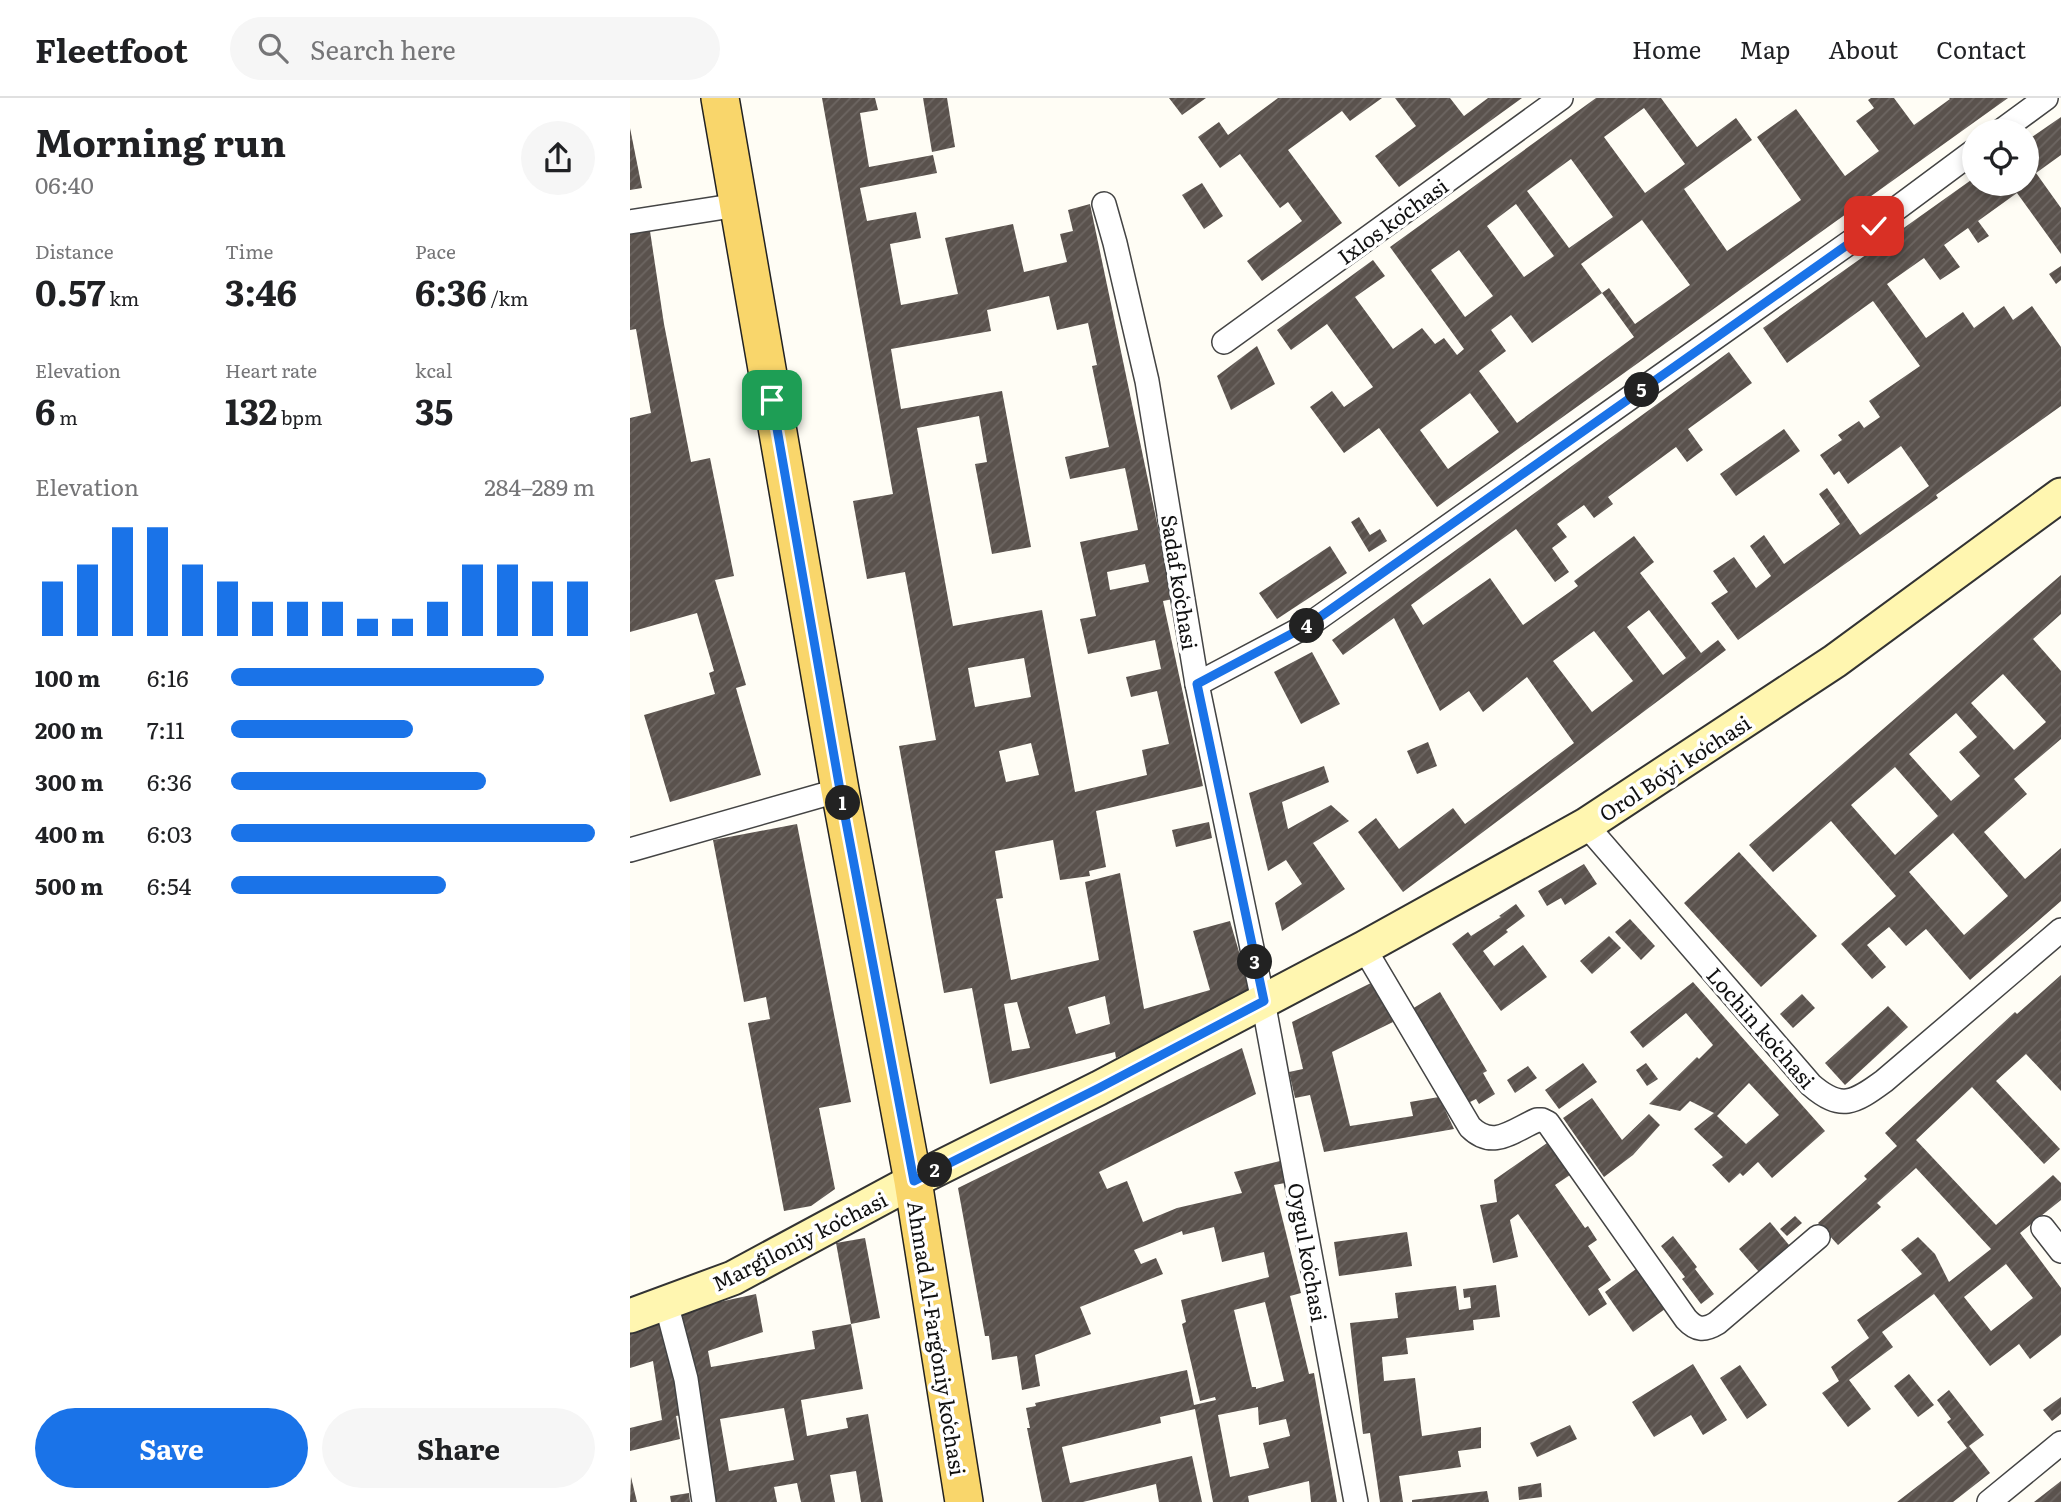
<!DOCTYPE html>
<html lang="en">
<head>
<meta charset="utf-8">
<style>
	:root { --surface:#fff; --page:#f6f6f6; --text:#202124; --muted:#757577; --line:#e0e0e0; --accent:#1a73e8 }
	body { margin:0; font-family:Literata,serif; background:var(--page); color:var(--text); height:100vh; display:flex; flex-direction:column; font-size:26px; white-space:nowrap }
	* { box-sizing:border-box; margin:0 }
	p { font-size:23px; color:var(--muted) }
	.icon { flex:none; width:38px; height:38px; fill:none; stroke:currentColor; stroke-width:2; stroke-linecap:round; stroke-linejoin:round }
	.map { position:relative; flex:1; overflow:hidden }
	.sheet { display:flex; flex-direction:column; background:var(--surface); width:630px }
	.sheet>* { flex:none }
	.buttons { position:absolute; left:1332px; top:21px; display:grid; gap:14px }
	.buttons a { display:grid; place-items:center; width:77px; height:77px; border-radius:50%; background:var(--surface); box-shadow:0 4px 10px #0003; font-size:35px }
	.pin { position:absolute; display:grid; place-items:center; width:60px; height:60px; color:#fff; margin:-30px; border-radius:14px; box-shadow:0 4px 10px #0006 }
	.km { position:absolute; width:35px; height:35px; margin:-18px; border-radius:50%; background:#222; color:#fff; font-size:19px; line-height:35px; text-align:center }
	.round { display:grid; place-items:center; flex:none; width:74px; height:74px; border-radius:37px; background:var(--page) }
	.summary { display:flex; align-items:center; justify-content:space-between; height:119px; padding:0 35px }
	h1 { font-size:38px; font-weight:700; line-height:52px }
	.stats { display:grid; grid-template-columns:repeat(3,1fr); gap:10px; height:119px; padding:7px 35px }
	.stats div { display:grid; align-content:center }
	.stats b { font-size:35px; font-weight:700 }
	.stats small { font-size:19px; font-weight:400 }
	.stats p { font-size:19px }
	.chart { height:196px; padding:14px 35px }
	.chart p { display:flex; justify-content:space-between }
	.chart svg { width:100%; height:126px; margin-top:7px; stroke:var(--accent); stroke-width:6 }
	.cta { display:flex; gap:14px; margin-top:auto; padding:14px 35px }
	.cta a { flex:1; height:80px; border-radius:42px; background:var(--accent); color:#fff; font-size:28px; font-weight:700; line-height:80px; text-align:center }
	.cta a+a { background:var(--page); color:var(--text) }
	ul { padding:0 35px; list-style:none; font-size:23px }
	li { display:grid; grid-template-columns:112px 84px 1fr; align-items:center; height:52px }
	li i { height:18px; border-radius:9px; background:var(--accent) }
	header { display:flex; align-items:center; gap:42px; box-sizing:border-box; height:98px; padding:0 35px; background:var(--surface); border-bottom:2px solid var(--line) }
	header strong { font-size:33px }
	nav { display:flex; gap:38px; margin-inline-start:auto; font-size:24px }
	.search { width:490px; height:63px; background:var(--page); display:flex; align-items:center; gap:18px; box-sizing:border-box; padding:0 24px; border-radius:38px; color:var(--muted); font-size:26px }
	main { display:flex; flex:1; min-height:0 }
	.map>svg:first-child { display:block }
	.building { fill:url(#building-hatch); fill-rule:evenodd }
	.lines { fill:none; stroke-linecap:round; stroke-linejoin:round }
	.street-casing { stroke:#444; stroke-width:26 }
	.secondary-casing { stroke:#333; stroke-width:37 }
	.primary-casing { stroke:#222; stroke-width:40 }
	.street { stroke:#fff; stroke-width:23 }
	.secondary { stroke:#fff6b0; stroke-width:33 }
	.primary { stroke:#f9d66b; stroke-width:37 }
	.route-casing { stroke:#fff; stroke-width:14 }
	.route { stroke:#1a73e8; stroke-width:9 }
	.labels { text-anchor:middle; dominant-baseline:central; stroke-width:7; stroke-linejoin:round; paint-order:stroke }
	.street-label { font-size:21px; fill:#111; stroke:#fff }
</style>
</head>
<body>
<header>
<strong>Fleetfoot</strong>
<div class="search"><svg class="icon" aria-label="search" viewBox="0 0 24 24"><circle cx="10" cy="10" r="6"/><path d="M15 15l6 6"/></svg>Search here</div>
<nav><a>Home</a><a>Map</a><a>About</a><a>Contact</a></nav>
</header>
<main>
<section class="sheet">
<div class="summary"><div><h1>Morning run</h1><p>06:40</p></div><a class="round"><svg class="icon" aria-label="share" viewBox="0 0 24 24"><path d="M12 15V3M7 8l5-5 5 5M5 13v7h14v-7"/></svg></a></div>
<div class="stats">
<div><p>Distance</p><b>0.57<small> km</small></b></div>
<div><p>Time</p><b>3:46</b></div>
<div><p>Pace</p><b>6:36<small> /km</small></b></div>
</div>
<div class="stats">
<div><p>Elevation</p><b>6<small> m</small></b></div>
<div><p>Heart rate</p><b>132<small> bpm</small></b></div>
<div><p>kcal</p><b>35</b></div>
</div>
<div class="chart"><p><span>Elevation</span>284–289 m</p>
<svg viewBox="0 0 160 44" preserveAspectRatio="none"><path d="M5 44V25M15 44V19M25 44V6M35 44V6M45 44V19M55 44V25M65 44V32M75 44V32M85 44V32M95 44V38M105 44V38M115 44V32M125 44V19M135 44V19M145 44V25M155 44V25"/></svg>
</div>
<ul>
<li><b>100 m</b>6:16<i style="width:86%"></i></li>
<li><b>200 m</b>7:11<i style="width:50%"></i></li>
<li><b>300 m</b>6:36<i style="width:70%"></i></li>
<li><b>400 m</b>6:03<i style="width:100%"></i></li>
<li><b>500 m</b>6:54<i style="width:59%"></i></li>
</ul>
<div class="cta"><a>Save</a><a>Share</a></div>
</section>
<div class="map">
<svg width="1431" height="1404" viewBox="0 0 1431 1404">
	<defs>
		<pattern id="building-hatch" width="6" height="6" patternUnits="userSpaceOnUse" patternTransform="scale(1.75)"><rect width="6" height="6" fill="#5a524d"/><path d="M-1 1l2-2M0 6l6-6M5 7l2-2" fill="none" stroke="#6d6662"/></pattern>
	</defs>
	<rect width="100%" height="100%" fill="#fffdf5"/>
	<g class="building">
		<path d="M192,0H245L248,12L230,15L239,69L303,57L307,75L230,90L237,123L286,114L291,140L260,146L271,207L328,196L315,140L383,126L394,174L437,164L430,136L443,133L438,112L460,106L543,501L533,503L573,688L466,713L476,769L459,773L460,778L430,782L423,742L365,753L373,800L366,801L381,882L469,862L455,784L490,775L514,911L580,892L563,833L600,823L621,895L486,960L485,954L360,986L342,890L314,895L269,648L306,642L275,474L237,481L223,403L263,396ZM419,198L427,232L458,225L467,267L462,268L479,349L435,359L440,381L495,370L508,432L450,444L466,518L450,521L458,556L525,542L531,571L496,579L501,599L527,593L539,646L512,652L517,677L445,694L412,512L323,528L287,330L349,318L357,364L345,366L362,456L401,449L372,293L271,311L261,251L361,233L357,212ZM515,466L519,484L480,492L477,474ZM394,560L401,599L345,609L338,570ZM401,645L409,677L376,684L369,653ZM475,898L480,926L446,936L438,909ZM387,904L400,950L382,953L374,906Z"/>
		<polygon points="293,0 317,0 325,49 302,54"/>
		<polygon points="539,0 576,0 552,17"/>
		<polygon points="648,0 752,0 720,23 712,13 658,52 712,125 632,183 617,163 672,123 658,104 650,110 610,56 590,70 568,39 589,24 598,37"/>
		<polygon points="765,0 820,0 834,18 858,0 892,0 769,89 745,58 786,28"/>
		<path d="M966,0H1031L1067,49L1106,20L1122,42L1054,91L1097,153L1171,102L1127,39L1166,11L1215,78L1249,53L1226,23L1244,10L1238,2L1241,0H1264L1284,27L1320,1L1319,0H1378L807,409L749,330L714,355L680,309L702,293L714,309L743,289L697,226L661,252L647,232L743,162L755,178L725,199L763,251L792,230L805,246L814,240L827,257L834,251L760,149ZM1014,10L1055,66L1015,95L974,39ZM941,61L983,119L939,150L897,93ZM886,106L924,158L894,179L857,128ZM1012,122L1060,187L1005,226L979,190L972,195L951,166ZM829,152L863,198L835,219L801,172ZM972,195L1004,239L887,325L849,273L876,253L861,232L881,217L902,245ZM840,295L869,334L818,371L790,332Z"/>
		<polygon points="1431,19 1431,57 1406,75 1431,110 1431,156 1387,95 1348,123 1359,138 1348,145 1338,130 1314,147 1330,169 1310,182 1294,160 1257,186 1296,240 1333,214 1344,230 1374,208 1383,222 1402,208 1431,249 1431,308 1306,397 1308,400 1108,542 1081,505 1098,494 1083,473 1104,459 1126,490 1141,478 1120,448 1134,437 1154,466 1210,426 1189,396 1197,390 1230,437 1299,388 1271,348 1218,386 1209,373 1204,377 1190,357 1212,342 1208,337 1229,323 1234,330 1250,319 1239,303 1290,268 1243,203 1157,265 1133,230 1344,80 1344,86 1396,86 1396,43"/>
		<polygon points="0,30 12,90 0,92"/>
		<polygon points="572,85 593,118 574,131 552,97"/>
		<polygon points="20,133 34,226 61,364 80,360 104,478 85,482 116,587 106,590 131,677 40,704 14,617 85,596 79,575 84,573 67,515 0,534 0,320 21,315 6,231 0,232 0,136"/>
		<polygon points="1431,168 1431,182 1426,186 1419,176"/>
		<polygon points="627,248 645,286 601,312 587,278"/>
		<path d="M1099,254L1122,285L1058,331L1073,352L1057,364L1046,349L978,399L983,406L964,420L954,407L927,426L937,439L922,450L939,474L925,484L886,431L781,507L793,527L860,480L893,527L948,488L944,483L1004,438L1024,464L1010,475L1071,555L1088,542L1096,552L773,794L728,734L746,720L769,751L823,710L835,726L944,645L897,579L853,614L839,593L810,613L764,520L713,557L702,542ZM1019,512L1056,560L1033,577L997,529ZM964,533L1003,583L962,614L923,563Z"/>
		<polygon points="1154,331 1170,353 1106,398 1090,376"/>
		<polygon points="729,419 740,437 750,431 757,443 739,454 721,424"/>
		<polygon points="700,448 717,475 647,521 629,495"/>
		<path d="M1431,477V516L1403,541L1431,573V641L1384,681L1397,696L1354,734L1395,781L1431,750V803L1340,882L1296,831L1276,848L1259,829L1237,847L1256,869L1242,881L1211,846L1266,798L1201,723L1143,774L1119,747ZM1373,576L1416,624L1384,652L1341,605ZM1326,615L1347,639L1329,654L1350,678L1321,703L1279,656ZM1265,669L1308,718L1265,757L1221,707ZM1323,735L1378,798L1334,837L1279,774Z"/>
		<polygon points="682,554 710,606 671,626 644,574"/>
		<polygon points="798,644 807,668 787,676 777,653"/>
		<polygon points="694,668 699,684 652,704 658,731 701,707 719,723 683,745 715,791 652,833 645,805 672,786 656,762 638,773 619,695"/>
		<polygon points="579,724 582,740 546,749 542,732"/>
		<polygon points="167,726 221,1004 189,1010 205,1091 181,1108 154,1113 118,925 140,921 136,899 114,904 83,742"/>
		<polygon points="1109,754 1187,838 1131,889 1054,805"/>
		<polygon points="954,766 967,786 935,807 931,800 917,808 908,793"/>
		<polygon points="886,806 895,818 876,832 878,834 853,853 864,868 893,847 917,879 871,913 822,846 838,834 841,838 871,819 869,818"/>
		<polygon points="1000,821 1025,848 1011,862 985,834"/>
		<polygon points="979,838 991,850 962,876 950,863"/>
		<path d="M1431,877V993L1396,956L1366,983L1430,1051L1414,1066L1342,989L1286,1042L1366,1127L1423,1077L1431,1085V1102L1390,1135L1431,1190V1237L1400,1261L1389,1246L1360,1268L1304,1196L1252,1234L1263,1249L1219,1282L1241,1311L1218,1329L1192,1295L1209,1283L1201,1269L1239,1240L1227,1222L1292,1176L1271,1152L1288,1139L1305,1156L1319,1184L1361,1151L1286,1070L1247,1105L1251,1109L1208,1147L1188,1125L1237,1081L1234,1078L1267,1048L1255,1035L1385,914L1387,916ZM1376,1166L1403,1200L1361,1233L1334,1199Z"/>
		<polygon points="743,884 763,924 702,954 720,1028 783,1018 780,1004 809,999 824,1031 694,1054 680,997 665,1000 659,974 673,971 662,924"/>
		<path d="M1063,884L1195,1033L1142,1080L1128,1064L1113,1078L1110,1075L1099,1085L1082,1067L1093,1059L1064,1031L1084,1015L1060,1003L1050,1013L1019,1006L1067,959L1069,961L1083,947L1056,915L1013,950L1000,934ZM1119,985L1149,1017L1116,1046L1087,1018Z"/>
		<polygon points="810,894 857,973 853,975 865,996 849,1006 846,1001 838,1005 782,911"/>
		<polygon points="1172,896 1185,910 1163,930 1150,916"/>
		<polygon points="1258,908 1278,929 1215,987 1195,965"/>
		<path d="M612,950L626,996L469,1074L477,1091L497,1083L513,1124L547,1110L612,1095L604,1074L650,1063L655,1085L644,1087L671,1195L660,1198L679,1276L684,1275L707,1404H681L679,1383L618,1398L619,1404H583L565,1311L530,1319L531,1325L432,1349L440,1385L562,1358L572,1404H529L526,1386L453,1404H412L397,1330H400L396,1310L406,1308L405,1305L557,1272L564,1307L586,1302L585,1299L570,1303L552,1226L556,1224L551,1202L639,1179L634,1154L592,1164L584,1129L553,1137L552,1133L504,1152L511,1166L526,1160L533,1176L450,1209L461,1236L405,1257L410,1288L392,1292L387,1258L362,1262L359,1238H355L328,1090ZM635,1204L654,1283L626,1291V1289H622L604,1212ZM628,1309L629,1327L656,1321L660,1338L633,1345L639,1370L600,1379L588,1317Z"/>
		<polygon points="953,965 967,984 929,1011 915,992"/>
		<polygon points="1016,965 1028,981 1017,988 1006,972"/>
		<polygon points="898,968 907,980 885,995 877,982"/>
		<polygon points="962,1000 992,1042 1019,1016 1030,1027 1003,1057 974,1079 933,1020"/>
		<polygon points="920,1043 943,1075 925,1087 955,1130 958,1128 967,1142 958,1148 981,1182 968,1191 977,1206 959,1218 888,1116 880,1122 888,1159 863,1165 850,1107 867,1104 864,1082"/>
		<polygon points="1165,1118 1172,1125 1157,1138 1150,1131"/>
		<polygon points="1140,1124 1159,1147 1129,1174 1109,1151"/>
		<polygon points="777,1134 782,1168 709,1178 704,1144"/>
		<polygon points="1043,1138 1067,1169 1065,1171 1084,1196 1071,1206 1052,1181 1055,1179 1031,1148"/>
		<polygon points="235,1140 250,1220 221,1226 206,1145"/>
		<polygon points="1006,1171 1035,1211 1003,1234 975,1194"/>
		<polygon points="866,1187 870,1219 843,1222 844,1232 776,1240 778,1256 752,1259 754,1283 785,1280 792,1338 851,1329 851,1350 828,1353 831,1369 769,1378 773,1404 750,1404 740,1335 733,1336 720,1225 768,1220 765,1195 826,1188 829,1212 841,1210 840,1199 834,1200 833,1191"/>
		<path d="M126,1196L133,1234L78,1253L81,1269L185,1251L182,1233L221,1226L233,1291L171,1302L177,1338L218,1330L216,1320L238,1316L253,1404H231L226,1373L200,1377L205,1404H171L167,1385L144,1389L147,1404H81L48,1213ZM154,1310L164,1362L99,1373L90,1321Z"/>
		<polygon points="32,1216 53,1317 46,1318 50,1341 0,1353 0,1330 32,1322 23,1263 0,1270 0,1227"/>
		<polygon points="1063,1266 1097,1322 1073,1337 1061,1317 1024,1339 1002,1304"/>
		<polygon points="1110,1267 1137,1307 1117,1321 1090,1280"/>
		<polygon points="1279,1276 1304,1307 1288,1319 1264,1288"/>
		<polygon points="1319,1292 1354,1337 1339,1348 1360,1375 1323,1404 1267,1404 1337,1350 1317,1324 1321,1321 1307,1302"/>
		<polygon points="1431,1299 1431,1316 1422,1323 1413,1312"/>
		<polygon points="940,1327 947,1341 907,1359 900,1345"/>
		<polygon points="1,1379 7,1404 0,1404"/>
		<polygon points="1431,1383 1431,1404 1404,1404"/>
		<polygon points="911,1385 912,1399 889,1402 888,1389"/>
		<polygon points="857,1393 859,1404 782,1404 782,1402"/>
		<polygon points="59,1395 60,1404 41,1404 40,1398"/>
	</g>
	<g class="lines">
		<g class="street-casing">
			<g id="street">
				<polyline points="1371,33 1416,0"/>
				<polyline points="474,106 485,145 517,283 567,586 633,903 726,1404"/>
				<polyline points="0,124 108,107"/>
				<polyline points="594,244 931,0"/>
				<polyline points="567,586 680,526 1243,128 1344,53"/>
				<path d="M956,727L1181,987C1211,1013 1224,1005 1254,983L1431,832"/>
				<polyline points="0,752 210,692"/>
				<path d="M734,850L840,1029C863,1052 882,1033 907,1022H912L918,1025L1056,1221C1066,1232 1074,1233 1087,1225L1188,1139"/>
				<polyline points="1413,1130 1431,1153"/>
				<polyline points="36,1205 56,1281 74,1404"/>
				<polyline points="1359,1404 1431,1345"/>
			</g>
		</g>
		<g class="secondary-casing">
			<polyline id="secondary" points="0,1218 103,1180 283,1083 469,990 734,850 956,727 1205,563 1431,397"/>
		</g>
		<g class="primary-casing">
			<polyline id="primary" points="90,0 210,692 283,1083 334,1404"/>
		</g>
		<use href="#street" class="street"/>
		<use href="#secondary" class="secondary"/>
		<use href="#primary" class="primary"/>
	</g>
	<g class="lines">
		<g class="route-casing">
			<polyline id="route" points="142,302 210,692 284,1083 469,990 634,903 567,586 680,526 1244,128"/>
		</g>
		<use href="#route" class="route"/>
	</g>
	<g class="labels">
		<g class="street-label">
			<text transform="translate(762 122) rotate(-36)">Ixlos koʻchasi</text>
			<text transform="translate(551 484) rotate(81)">Sadaf koʻchasi</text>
			<text transform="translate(1044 669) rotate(-33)">Orol Boʻyi koʻchasi</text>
			<text transform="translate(1132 929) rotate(49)">Lochin koʻchasi</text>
			<text transform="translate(169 1142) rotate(-27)">Margʻiloniy koʻchasi</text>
			<text transform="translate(679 1154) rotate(80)">Oygul koʻchasi</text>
			<text transform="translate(308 1240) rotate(81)">Ahmad Al-Fargʻoniy koʻchasi</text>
		</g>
	</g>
</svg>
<div class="buttons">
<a><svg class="icon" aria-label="locate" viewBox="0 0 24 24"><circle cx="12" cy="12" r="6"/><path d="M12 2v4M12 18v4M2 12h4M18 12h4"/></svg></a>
</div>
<div class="pin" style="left:142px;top:302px;background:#1e9e55"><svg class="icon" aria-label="arrive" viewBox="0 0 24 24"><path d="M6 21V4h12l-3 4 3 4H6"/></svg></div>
<div class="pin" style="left:1244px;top:128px;background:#d93025"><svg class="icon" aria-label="check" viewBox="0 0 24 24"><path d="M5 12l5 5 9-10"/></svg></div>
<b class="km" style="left:213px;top:705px">1</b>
<b class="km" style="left:305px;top:1072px">2</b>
<b class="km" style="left:625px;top:864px">3</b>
<b class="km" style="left:677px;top:528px">4</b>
<b class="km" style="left:1012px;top:292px">5</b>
</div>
</main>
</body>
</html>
